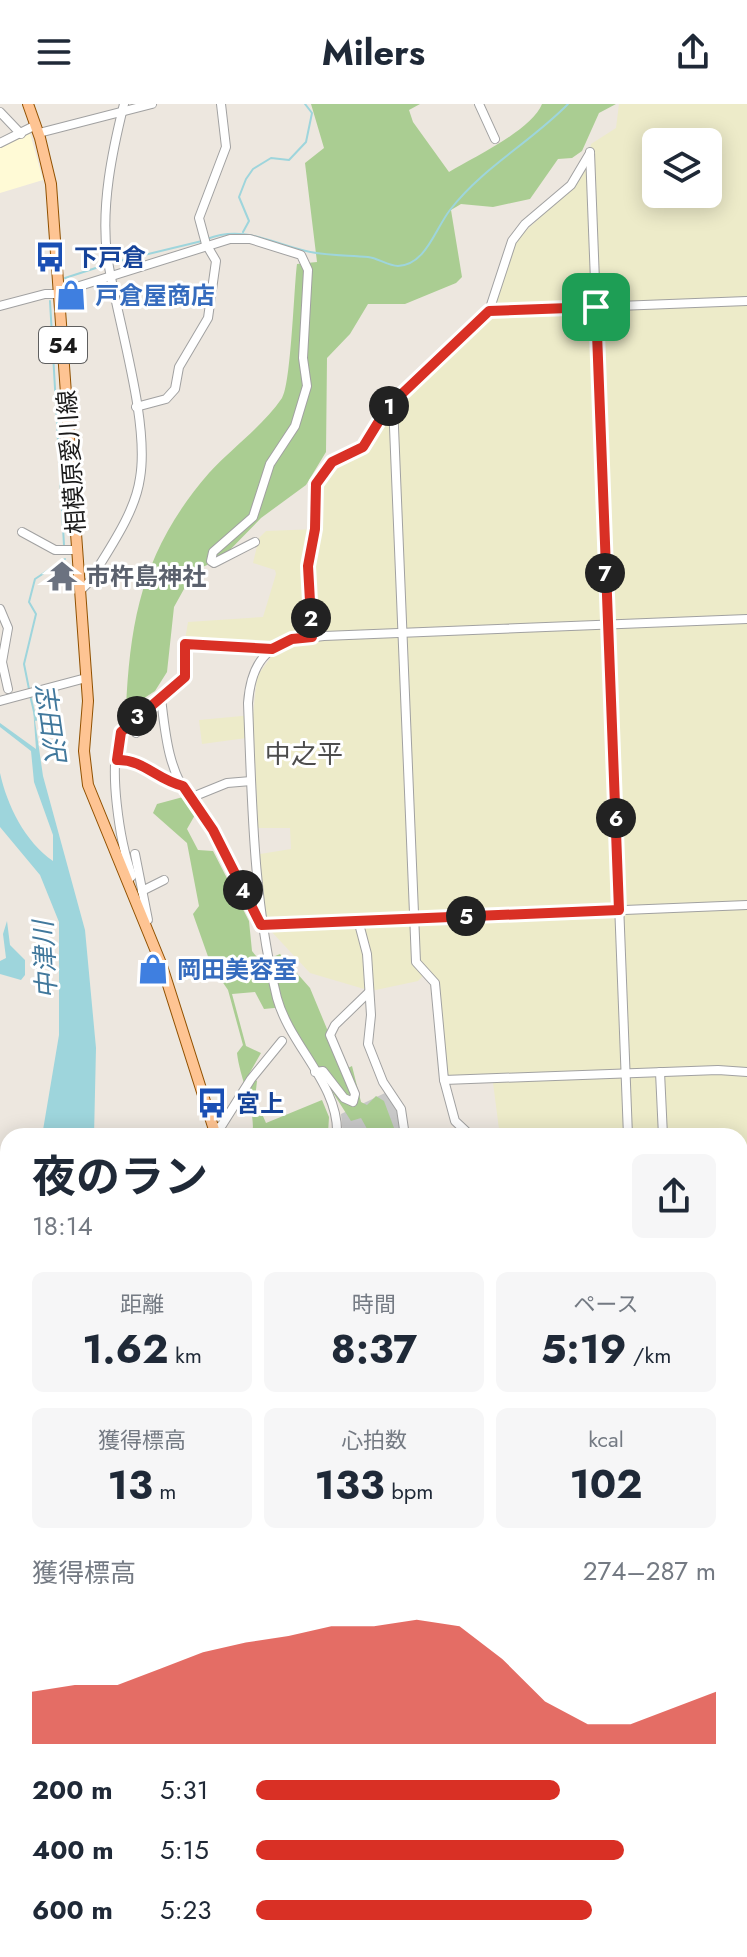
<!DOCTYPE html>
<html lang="ja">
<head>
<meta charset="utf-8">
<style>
	:root { --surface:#fff; --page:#f6f6f7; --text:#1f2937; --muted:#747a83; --accent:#d93025 }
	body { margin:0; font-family:Jost,"Noto Sans JP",sans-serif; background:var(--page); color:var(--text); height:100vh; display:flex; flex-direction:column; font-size:30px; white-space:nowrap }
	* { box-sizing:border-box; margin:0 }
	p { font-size:26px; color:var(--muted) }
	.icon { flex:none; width:44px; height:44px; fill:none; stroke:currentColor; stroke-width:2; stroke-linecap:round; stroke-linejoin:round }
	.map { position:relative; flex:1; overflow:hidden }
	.details { position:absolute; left:0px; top:1024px; width:748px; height:830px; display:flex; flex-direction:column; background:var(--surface); border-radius:24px 24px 0 0; box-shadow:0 4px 20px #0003 }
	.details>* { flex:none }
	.controls { position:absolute; left:642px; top:24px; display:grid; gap:16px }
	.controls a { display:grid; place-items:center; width:80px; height:80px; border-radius:12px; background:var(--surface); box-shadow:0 4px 20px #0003; font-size:40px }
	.pin { position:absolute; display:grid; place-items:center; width:68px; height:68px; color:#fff; margin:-34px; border-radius:16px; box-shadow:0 4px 12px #0006 }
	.km { position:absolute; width:40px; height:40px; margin:-20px; border-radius:50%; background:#222; color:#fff; font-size:22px; line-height:40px; text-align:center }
	.round { display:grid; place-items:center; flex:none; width:84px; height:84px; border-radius:12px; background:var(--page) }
	.overview { display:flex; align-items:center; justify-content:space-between; height:136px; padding:0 32px }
	h1 { font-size:44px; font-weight:700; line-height:60px }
	.stats { display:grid; grid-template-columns:repeat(3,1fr); gap:12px; height:136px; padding:8px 32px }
	.stats div { display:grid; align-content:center; border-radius:12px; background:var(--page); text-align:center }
	.stats b { font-size:40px; font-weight:700 }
	.stats small { font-size:22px; font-weight:400 }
	.stats p { font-size:22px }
	.chart { height:224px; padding:16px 32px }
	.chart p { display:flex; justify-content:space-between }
	.chart svg { width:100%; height:144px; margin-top:8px; fill:var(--accent); opacity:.7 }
	ul { padding:0 32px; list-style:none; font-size:26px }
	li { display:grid; grid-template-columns:128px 96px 1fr; align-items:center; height:60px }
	li i { height:20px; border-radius:10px; background:var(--accent) }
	header { display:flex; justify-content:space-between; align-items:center; height:104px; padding:0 32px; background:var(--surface); font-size:36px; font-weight:700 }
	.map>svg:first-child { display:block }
	.education { fill:#fffad6 }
	.religious { fill:#c8c8c8 }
	.farmland { fill:#edebc9; fill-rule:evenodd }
	.grass { fill:#cde9a2 }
	.forest { fill:#aacd92 }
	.water { fill:#9ed5dc }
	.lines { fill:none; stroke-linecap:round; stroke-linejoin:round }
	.stream { stroke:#9ed5dc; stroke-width:2 }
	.minor-casing { stroke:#a1a1a1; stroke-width:10 }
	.major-casing { stroke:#915100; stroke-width:12 }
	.minor { stroke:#fff; stroke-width:8 }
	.major { stroke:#fec493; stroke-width:10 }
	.route-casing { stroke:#fff; stroke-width:16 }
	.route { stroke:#d93025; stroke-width:10 }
	.labels { text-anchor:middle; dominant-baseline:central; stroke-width:6; stroke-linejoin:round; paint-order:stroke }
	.shield { fill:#fff; stroke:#5f5f5f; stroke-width:2 }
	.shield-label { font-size:22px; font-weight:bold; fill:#1a1a1a }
	.transit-label { font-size:24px; font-weight:bold; fill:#164399; stroke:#fff; text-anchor:start }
	.shop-label { font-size:24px; font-weight:bold; fill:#366cbe; stroke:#fff; text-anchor:start }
	.street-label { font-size:24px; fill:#1a1a1a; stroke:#fff }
	.worship-label { font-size:24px; font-weight:bold; fill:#5b616d; stroke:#fff; text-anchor:start }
	.water-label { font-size:26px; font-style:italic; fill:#41789c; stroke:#fff }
	.neighbourhood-label { font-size:26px; fill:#4d4d4d; stroke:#fff }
</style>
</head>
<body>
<header><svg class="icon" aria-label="menu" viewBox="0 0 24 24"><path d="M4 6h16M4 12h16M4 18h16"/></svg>Milers<svg class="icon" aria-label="share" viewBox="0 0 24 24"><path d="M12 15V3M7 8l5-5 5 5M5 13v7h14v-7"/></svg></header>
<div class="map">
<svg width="747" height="1853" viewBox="0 0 747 1853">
	<rect width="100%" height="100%" fill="#ede7df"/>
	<polygon class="education" points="30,29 43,76 0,89 0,44"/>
	<polygon class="religious" points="387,988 399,1006 403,1032 343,1032 341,1010"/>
	<g class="farmland">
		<path d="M619,0H747V1141L740,1148V1032H486L499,1025L492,971L452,973L447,970L443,956L439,876L427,867L418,877L371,887L310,869L270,826L264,813L260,750L291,745L290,724H258L254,633L202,640L199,616L253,611L257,572L272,552L268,542L185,536L188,518L263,513L276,470L275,466L253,459L259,434L266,427L317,425V380L327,364L363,345L396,300L495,211L492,202L515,137L573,82L587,59L591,40L616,24ZM656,38H708V90H656Z"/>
		<polygon points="8,1732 8,1846 404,1846 402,1853 0,1853 0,1744"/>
	</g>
	<polygon class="grass" points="8,1315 8,1683 0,1686 0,1337"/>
	<g class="forest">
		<path d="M311,0H420L409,6L413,18L449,68C474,53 532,26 542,0H616L599,9L582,47L572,54L558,55L530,95L493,103L461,100L451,106L462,173L456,179L405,200H368L350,230L327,254L326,348L306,381L261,414L222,454L194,467L174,503L167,568L155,587L126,606C130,510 145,443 209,369C232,344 263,322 282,294C291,281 294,183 297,160L317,158L305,59L324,44Z"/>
		<path d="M183,693L195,711L187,725L198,746L213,747L249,817L252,847L261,858L280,850L310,884L344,966L352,962L361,998L367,1001L376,992L384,997L397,1032H371L361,1014L351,1017L295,929L284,903L264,905L255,888L232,890L246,942L261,949L249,970L257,977L255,994L266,1019L322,996L329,1013L328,1029L323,1032H252C257,1007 240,976 237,949L243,941L228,886L211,861L193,810L199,802L187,739L153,709L157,700Z"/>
		<polygon points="747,1136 747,1314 740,1324 740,1143"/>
		<polygon points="740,1397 747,1402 747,1607 740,1628"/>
	</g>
	<g class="water">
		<path d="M33,603L43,672L85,826L96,944L94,1032H42L59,931V818L40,771L0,723V669C7,701 25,738 53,757V731L34,678L31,647L0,623V619L36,645Z"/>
		<polygon points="7,817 10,841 25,856 25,871 21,876 0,870 0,857 6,854 3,830"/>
	</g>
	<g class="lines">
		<g class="stream">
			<polyline points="243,128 249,117 239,93 246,75 253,65 271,54 289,56 306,38 312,9 305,0"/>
			<path d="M207,135C242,121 269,138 302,146C322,152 347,151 368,153C378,154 388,162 398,162C426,161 435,125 450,106C482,64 531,38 568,0"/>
			<polyline points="111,159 202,137"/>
			<polyline points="65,174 105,161"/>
			<polyline points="50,197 64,441"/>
			<polyline points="29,585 24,560 36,510 29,498 35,475 65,455"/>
			<polyline points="30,591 36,616"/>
			<polyline points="740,1187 747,1186"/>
			<polyline points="0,1697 8,1696"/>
			<polyline points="403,1853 405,1846"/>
		</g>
		<g class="minor-casing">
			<g id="minor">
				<polyline points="479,0 495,35"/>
				<polyline points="0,8 21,30"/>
				<polyline points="39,29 152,0"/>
				<polyline points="0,39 36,21"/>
				<polyline points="590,48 628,1032"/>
				<polyline points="747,197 489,207 393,299 416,858 435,879 444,976 718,966 747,968"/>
				<polyline points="0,202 45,190 54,190 230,135 250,135 301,151 308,166 303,254 307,282 295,322 270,360 253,413 213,448 211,457 214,459 255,438"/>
				<polyline points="489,207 512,137 525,120 571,81 590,49"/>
				<polyline points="136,303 166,295 175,285 179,263 208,214 216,157 206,140 199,114 226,43 221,0"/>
				<polyline points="22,428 55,446 78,446"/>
				<path d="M81,486L90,477C108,446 135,410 140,374C150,316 116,213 107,151C101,101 112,48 124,0"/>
				<polyline points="0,505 8,524 2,558 8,585"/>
				<polyline points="312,533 308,462 315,425 316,380 332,358 363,343 393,299"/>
				<path d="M161,594C165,627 168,667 190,694L227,679L251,677"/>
				<polyline points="0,597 86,574"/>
				<polyline points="136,629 145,608"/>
				<path d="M117,656C143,654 157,676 183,682"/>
				<polyline points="190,694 213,726 258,810"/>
				<polyline points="135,750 148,816 144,819"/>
				<path d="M127,777L132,772C120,739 107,661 121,628L185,573L183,541L272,545"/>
				<polyline points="142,787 164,776"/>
				<polyline points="358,816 367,850 371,911 368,940 383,978 401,1005 405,1032"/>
				<polyline points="261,821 747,801"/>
				<polyline points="315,968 323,967 344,994 353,998 355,990 330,931 335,921 368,889"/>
				<polyline points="660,968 663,1032"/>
				<polyline points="444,976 455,1017 471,1032"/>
				<polyline points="214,1027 222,1021 251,975 282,937"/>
				<path d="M337,1032C340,981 290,942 277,894C253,797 252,698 248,599C252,546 277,536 324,532L747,515"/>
				<polyline points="740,1385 747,1394"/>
				<polyline points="740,1829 747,1805"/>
				<polyline points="206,1853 207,1846"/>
				<polyline points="473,1853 476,1846"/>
				<polyline points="733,1853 735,1846"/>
			</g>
		</g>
		<g class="major-casing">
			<g id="major">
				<polyline points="28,0 40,34 51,80 88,597 84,647 88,681 162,862 216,1032"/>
				<polyline points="500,1853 504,1846"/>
			</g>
		</g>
		<use href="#minor" class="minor"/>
		<use href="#major" class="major"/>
	</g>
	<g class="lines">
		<g class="route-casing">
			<path id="route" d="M596,203L619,806L261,821L213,726L183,682C157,676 143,655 117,656L121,628L185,573V540L272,545L292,535L312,533L308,462L315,425L316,380L332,358L363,343L387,304L489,207Z"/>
		</g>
		<use href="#route" class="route"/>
	</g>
	<defs>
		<g id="bus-bare" transform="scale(2.4)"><path d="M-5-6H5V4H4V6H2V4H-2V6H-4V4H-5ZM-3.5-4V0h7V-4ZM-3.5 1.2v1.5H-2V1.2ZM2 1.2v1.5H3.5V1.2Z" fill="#1a4fb4" stroke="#fff" stroke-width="2.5" paint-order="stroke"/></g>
		<g id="shop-bare" transform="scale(2.4)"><path d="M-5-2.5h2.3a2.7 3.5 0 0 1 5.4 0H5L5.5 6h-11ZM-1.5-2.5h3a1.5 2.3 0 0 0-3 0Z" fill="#3f7fe0" stroke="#fff" stroke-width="2.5" paint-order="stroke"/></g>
		<g id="temple-bare" transform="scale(2.4)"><path d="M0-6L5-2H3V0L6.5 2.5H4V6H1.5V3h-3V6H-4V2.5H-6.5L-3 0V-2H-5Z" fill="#6b7280" stroke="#fff" stroke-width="2.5" paint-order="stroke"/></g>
	</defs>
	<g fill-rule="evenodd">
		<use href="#bus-bare" x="50" y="153"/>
		<use href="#shop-bare" x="71" y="191"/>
		<use href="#temple-bare" x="62" y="472"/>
		<use href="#shop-bare" x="153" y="865"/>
		<use href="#bus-bare" x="212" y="999"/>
	</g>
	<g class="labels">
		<rect class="shield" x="39" y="223" width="48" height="36" rx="6"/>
		<g class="shield-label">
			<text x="63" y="241">54</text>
		</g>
		<g class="transit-label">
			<text x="74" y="153">下戸倉</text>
			<text x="236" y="999">宮上</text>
		</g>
		<g class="shop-label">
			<text x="95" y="191">戸倉屋商店</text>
			<text x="177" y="865">岡田美容室</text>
		</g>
		<g class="street-label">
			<text transform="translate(71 358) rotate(-94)">相模原愛川線</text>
		</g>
		<g class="worship-label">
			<text x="86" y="472">市杵島神社</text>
		</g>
		<g class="water-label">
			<text transform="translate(50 618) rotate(82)">志田沢</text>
			<text transform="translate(45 856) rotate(-93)">中津川</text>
		</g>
		<g class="neighbourhood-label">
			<text x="304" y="650">中之平</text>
		</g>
	</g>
</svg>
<div class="controls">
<a><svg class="icon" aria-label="layers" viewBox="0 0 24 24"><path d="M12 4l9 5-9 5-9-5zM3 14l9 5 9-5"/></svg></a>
</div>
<div class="pin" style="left:596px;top:203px;background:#1e9e55"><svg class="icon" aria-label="arrive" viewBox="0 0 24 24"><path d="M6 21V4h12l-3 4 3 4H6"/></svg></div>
<b class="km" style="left:389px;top:302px">1</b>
<b class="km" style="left:311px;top:514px">2</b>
<b class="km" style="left:137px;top:612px">3</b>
<b class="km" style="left:243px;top:786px">4</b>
<b class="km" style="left:466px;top:812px">5</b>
<b class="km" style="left:616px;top:714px">6</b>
<b class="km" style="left:605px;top:469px">7</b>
<section class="details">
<div class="overview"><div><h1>夜のラン</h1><p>18:14</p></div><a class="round"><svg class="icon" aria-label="share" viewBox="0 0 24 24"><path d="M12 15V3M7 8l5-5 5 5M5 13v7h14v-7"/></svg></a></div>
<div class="stats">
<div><p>距離</p><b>1.62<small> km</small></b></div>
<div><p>時間</p><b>8:37</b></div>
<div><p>ペース</p><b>5:19<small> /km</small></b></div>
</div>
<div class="stats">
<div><p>獲得標高</p><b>13<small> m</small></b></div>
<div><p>心拍数</p><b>133<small> bpm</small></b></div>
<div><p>kcal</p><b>102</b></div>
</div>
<div class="chart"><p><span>獲得標高</span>274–287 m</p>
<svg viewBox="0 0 160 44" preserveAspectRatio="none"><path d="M0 44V28L10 26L20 26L30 21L40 16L50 13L60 11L70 8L80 8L90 6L100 8L110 18L120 31L130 38L140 38L150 33L160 28V44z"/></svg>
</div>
<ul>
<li><b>200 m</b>5:31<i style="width:66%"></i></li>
<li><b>400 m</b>5:15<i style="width:80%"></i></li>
<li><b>600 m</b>5:23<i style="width:73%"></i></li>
</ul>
</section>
</div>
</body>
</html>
